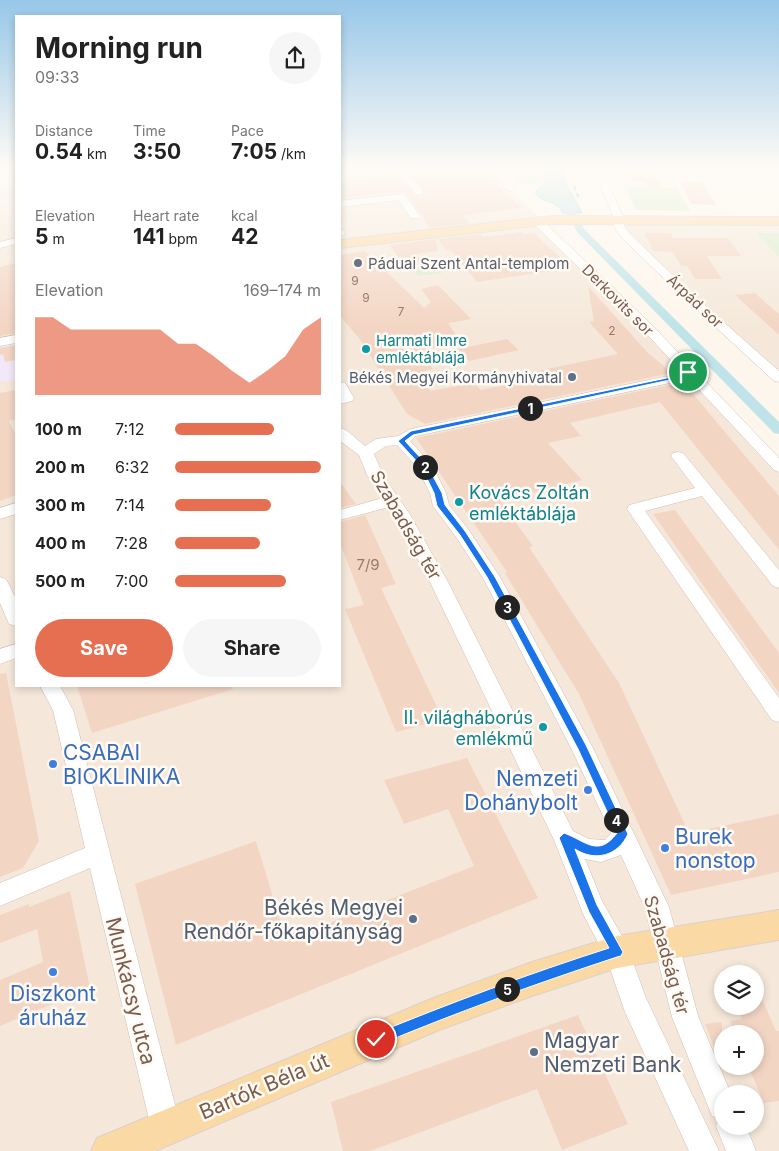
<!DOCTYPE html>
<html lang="en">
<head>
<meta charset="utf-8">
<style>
	:root { --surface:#fff; --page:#f6f6f6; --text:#222; --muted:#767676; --accent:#e76f51 }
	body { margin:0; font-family:Inter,sans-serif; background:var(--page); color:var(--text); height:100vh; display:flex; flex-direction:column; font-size:19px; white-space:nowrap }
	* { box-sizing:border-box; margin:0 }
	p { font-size:16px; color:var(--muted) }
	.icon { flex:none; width:28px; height:28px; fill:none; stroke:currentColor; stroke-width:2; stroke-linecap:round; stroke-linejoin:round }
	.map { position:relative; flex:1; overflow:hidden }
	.details { position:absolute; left:15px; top:15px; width:326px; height:672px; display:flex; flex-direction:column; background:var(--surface); border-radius:0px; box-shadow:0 2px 8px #0003 }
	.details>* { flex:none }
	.fabs { position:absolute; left:714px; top:965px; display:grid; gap:10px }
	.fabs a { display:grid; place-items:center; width:50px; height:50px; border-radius:50%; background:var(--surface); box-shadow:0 2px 8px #0003; font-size:25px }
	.pin { position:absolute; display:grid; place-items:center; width:42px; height:42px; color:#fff; margin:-21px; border:2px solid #fff; border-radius:50%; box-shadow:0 1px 5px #0007 }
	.km { position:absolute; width:25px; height:25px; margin:-12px; border-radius:50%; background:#222; color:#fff; font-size:14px; line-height:25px; text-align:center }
	.round { display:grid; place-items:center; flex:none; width:52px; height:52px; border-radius:26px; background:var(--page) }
	.overview { display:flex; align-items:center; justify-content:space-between; height:85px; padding:0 20px }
	h1 { font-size:28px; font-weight:700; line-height:38px }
	.metrics { display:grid; grid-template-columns:repeat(3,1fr); gap:8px; height:85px; padding:5px 20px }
	.metrics div { display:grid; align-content:center }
	.metrics b { font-size:21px; font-weight:700 }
	.metrics small { font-size:14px; font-weight:400 }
	.metrics p { font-size:14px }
	.chart { height:140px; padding:10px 20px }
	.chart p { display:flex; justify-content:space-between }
	.chart svg { width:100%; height:90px; margin-top:5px; fill:var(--accent); opacity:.7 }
	.action { display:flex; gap:10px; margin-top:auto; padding:10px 20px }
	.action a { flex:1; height:58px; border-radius:30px; background:var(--accent); color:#fff; font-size:20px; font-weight:700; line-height:58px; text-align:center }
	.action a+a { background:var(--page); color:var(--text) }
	ul { padding:0 20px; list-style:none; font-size:16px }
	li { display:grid; grid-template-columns:80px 60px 1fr; align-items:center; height:38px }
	li i { height:12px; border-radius:6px; background:var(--accent) }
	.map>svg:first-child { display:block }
	.residential { fill:#f5e8da; fill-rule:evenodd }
	.education { fill:#f3e8fa }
	.green { fill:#d8ecc9 }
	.water { fill:#bfe3e8; stroke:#a5d3da }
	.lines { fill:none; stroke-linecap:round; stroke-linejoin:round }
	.canal { fill:#bfe3e8; fill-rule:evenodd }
	.building { fill:#f3d5c3 }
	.minor-casing { stroke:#d1beb0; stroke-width:1 }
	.major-casing { stroke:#dad1cd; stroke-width:2 }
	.minor { fill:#fff; fill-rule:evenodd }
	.major { fill:#fbd9a5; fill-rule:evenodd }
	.rail { stroke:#b9a8c9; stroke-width:2; stroke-dasharray:4.5 3; stroke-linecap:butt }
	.route { fill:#1a73e8; stroke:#fff }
	.worship-dot { fill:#6b7280; stroke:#fffaf3; stroke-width:2 }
	.culture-dot { fill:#0f9aa8; stroke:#fffaf3; stroke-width:2 }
	.service-dot { fill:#5c6f8a; stroke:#fffaf3; stroke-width:2 }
	.shop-dot { fill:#3f7fe0; stroke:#fffaf3; stroke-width:2 }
	.labels { text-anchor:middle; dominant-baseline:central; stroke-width:5; stroke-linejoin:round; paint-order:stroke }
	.far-number-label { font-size:12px; fill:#987a6a }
	.far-worship-label { font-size:15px; fill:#5b616d; stroke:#fffaf3; text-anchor:start }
	.far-street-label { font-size:15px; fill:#7a5c4d; stroke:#fffaf3 }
	.far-culture-label { font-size:15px; fill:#0d838f; stroke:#fffaf3; text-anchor:start }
	.far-service-label { font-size:15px; fill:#4e5e75; stroke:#fffaf3; text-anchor:end }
	.number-label { font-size:15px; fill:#987a6a }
	.culture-label { font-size:18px; fill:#0d838f; stroke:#fffaf3; text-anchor:start }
	.street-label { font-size:18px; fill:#7a5c4d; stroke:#fffaf3 }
	.near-shop-label { font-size:21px; fill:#366cbe; stroke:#fffaf3; text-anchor:start }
	.near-service-label { font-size:21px; fill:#4e5e75; stroke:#fffaf3; text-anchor:end }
	.near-street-label { font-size:21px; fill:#7a5c4d; stroke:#fffaf3 }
</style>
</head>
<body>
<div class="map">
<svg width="779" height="1151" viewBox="0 0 779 1151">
	<rect width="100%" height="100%" fill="#fdf6ec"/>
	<g class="residential">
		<path d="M0,168H16V686H340V168H488L540,219L688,372L779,473V1151H0ZM722,974H755V1006H722ZM722,1034H755V1066H722ZM722,1094H755V1126H722Z"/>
		<polygon points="616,215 779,217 779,379 625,239"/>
	</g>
	<polygon class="education" points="16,341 16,380 0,382 0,344"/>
	<g class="green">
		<polygon points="504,168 541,168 543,183 521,185"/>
		<polygon points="626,187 677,188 690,211 636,210"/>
		<polygon points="756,233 779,233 779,257"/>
		<polygon points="446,263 453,271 419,276 412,269"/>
	</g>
	<path class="water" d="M543,168H561L567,185L582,213H563C558,200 541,204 535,192L546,182Z"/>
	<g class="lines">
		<polygon class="canal" points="546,168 554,168 562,191 584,229 779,422 779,434 774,433 577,232 554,191"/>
	</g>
	<g class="building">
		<polygon points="407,168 467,168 470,171 482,170 521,208 462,215 470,223 430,228 423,219 425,219 403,191 340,199 340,181 372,177 370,174 393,171 415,195 423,195 423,189 406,170 408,170"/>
		<polygon points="625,168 651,168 663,187 648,187 645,181 632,181"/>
		<polygon points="680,181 702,182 716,205 691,204"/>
		<polygon points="522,232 524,234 534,233 571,268 477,282 450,249 446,250 438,239 480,234 483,237"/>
		<polygon points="645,233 671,233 673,238 728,238 741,256 707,256 722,279 695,279 687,266 681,266 673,252 653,251"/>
		<polygon points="436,239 437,251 416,254 423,262 404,265 390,245"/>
		<polygon points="365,251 424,308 431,302 421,289 438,285 471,319 448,323 462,344 419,350 433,369 426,370 430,391 474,383 481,390 525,381 519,375 618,354 589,322 594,321 588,286 647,352 672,373 425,424 407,414 359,338 340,316 340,255"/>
		<polygon points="16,263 16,333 0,336 0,267"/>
		<polygon points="755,293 779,314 779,335 735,295"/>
		<polygon points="507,339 519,350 469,361 458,349"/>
		<polygon points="16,345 16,360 5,362 3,354 0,355 0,348"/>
		<polygon points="683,382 779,496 779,550 660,402 570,423 581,436 548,443 582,480 500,501 533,546 529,547 619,683 689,833 779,814 779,872 671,895 579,694 505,573 507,572 416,438"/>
		<polygon points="16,390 16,419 9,421 16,436 16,495 0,501 0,393"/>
		<polygon points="340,482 356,504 340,508"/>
		<polygon points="675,510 779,653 779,693 653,514"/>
		<polygon points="365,515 396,584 381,588 443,720 396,732 345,609 364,605 340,543 340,522"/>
		<polygon points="6,673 39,841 23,868 0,877 0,674"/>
		<polygon points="77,686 232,686 233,689 92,733"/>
		<polygon points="467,758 538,898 176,1045 135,884 256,841 286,940 474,866 448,809 404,824 384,780"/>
		<polygon points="70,891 90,988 0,1026 0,980 43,962 37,929 0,943 0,915 29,904 29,907"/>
		<polygon points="755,983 776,1031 779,1031 779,1101 764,1103 748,1066 755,1066 755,1034 735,1034 730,1021 742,1019 737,1006 755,1006"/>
		<polygon points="578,1015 628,1124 562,1150 537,1089 370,1151 343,1151 331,1102"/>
		<polygon points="722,1022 722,1068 705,1024"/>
	</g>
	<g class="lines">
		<g class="minor-casing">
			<g id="minor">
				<polygon points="393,168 402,168 422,190 422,194 416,194"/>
				<polygon points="489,168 498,168 514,187 514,191 508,191"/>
				<polygon points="593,168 601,168 622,214 625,228 630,234 693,295 779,371 779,382 774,381 685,299 622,238 615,229 612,214"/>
				<polygon points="772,168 779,168 779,175 776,174"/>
				<polygon points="401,194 404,195 420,216 419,218 411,218 398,200 340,207 340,201"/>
				<path d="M537,218L541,219L649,322L779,458V472L774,470L689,379L416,436L410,441L432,465L446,493L449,505L468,529L500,577L593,748L669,907L698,1016L731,1094H722V1126H746L756,1151H726L716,1126L719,1119L712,1116L672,1017L645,908L621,855L601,862L585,859L602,901L626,943L646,998L719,1151H689L625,1012L606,957L584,916L554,840L430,582L393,513L389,507L340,520V510L383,498L367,475L359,455L340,441V428C349,430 357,440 365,446L376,439L398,436L411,429L683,373L641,328L533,223L532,221ZM397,445L417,467L430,493L433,506L456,537L483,578L572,750L611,833L605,840L589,839L573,831L448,582L409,513L383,475L374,454L386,446Z"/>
				<polygon points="340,229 345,232 344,235 340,236"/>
				<polygon points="16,238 16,244 0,248 0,242"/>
				<polygon points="16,335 16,343 0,346 0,338"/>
				<polygon points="340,382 345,383 354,398 352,401 340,404"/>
				<polygon points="678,452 683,453 779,570 779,588 773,586 702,496 645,511 779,698 779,722 772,720 627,509 629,505 695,488 671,456 673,453"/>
				<polygon points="16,503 16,514 0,519 0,508"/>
				<polygon points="0,577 6,579 16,599 16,626 9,624 0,603"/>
				<polygon points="16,644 16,658 0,664 0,649"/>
				<polygon points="40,686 60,686 73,710 181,1128 176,1138 166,1143 156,1138 151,1128 90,868 0,906 0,883 85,848 53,710"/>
			</g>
		</g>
		<g class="major-casing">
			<g id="major">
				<polygon points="553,216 779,217 779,225 553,224 340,248 340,240"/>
				<polygon points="779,910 779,940 617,968 532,996 439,1030 155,1151 91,1151 97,1138 436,997 532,962 617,936"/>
			</g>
		</g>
		<use href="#minor" class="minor"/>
		<use href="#major" class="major"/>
		<polyline class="rail" points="574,186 579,199"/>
	</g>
	<linearGradient id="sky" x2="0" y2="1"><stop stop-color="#97c7e8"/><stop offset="0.51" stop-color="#fefbf6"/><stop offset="1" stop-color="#fefbf6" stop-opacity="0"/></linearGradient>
	<rect width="779" height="329" fill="url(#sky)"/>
	<path class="route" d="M686,371H690L693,375L413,435L405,441L427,465L442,493L445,505L465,531L495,577L586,745L628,834C618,856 595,862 575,849L597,905L623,952L621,956L617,957C535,984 455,1013 376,1046L372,1044L370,1039L372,1035C450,1003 528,974 609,948L589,912L559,838L564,833C586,841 598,858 617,833L578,749L487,577L460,535L437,506L434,493L421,466L398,441L411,431L686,374Z"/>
	<circle class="worship-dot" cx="358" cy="263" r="5"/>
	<g class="culture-dot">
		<circle cx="366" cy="349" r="5"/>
		<circle cx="459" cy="502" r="5"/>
		<circle cx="543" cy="727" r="5"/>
	</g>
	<g class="service-dot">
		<circle cx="572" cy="377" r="5"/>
		<circle cx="413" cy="919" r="5"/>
		<circle cx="534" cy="1052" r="5"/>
	</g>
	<g class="shop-dot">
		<circle cx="53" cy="764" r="5"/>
		<circle cx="588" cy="790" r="5"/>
		<circle cx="665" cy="848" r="5"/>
		<circle cx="53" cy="972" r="5"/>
	</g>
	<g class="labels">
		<g class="far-number-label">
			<text x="355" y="280">9</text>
			<text x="366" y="297">9</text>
			<text x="401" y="311">7</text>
			<text x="612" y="330">2</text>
		</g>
		<g class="far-worship-label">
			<text x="368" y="263">Páduai Szent Antal-templom</text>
		</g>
		<g class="far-street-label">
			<text transform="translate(618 300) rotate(45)">Derkovits sor</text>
			<text transform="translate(695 301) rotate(43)">Árpád sor</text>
		</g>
		<g class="far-culture-label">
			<text x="376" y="340">Harmati Imre<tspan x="376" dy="17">emléktáblája</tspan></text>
		</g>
		<g class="far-service-label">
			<text x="562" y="377">Békés Megyei Kormányhivatal</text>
		</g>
		<g class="number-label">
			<text x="368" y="564">7/9</text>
		</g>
		<g class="culture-label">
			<text x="469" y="492">Kovács Zoltán<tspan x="469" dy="21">emléktáblája</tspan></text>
			<text x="533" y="717" text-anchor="end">II. világháborús<tspan x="533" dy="21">emlékmű</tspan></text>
		</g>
		<g class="street-label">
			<text transform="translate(406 525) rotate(60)">Szabadság tér</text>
			<text transform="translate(667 955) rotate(74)">Szabadság tér</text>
		</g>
		<g class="near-shop-label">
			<text x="63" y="752">CSABAI<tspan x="63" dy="24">BIOKLINIKA</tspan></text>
			<text x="578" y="778" text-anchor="end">Nemzeti<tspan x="578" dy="24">Dohánybolt</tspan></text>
			<text x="675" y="836">Burek<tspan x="675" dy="24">nonstop</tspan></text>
			<text x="53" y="993" text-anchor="middle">Diszkont<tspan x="53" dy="24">áruház</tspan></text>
		</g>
		<g class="near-service-label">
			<text x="403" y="907">Békés Megyei<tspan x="403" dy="24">Rendőr-főkapitányság</tspan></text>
			<text x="544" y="1040" text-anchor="start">Magyar<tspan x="544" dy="24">Nemzeti Bank</tspan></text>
		</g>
		<g class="near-street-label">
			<text transform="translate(131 991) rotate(76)">Munkácsy utca</text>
			<text transform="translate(264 1086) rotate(-23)">Bartók Béla út</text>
		</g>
	</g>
</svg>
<div class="fabs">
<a><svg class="icon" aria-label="layers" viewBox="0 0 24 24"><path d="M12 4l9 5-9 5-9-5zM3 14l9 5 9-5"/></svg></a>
<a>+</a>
<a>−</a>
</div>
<div class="pin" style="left:688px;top:372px;background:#1e9e55"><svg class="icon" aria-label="arrive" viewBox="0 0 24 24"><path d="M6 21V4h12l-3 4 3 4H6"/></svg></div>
<div class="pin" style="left:376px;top:1039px;background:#d93025"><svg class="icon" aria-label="check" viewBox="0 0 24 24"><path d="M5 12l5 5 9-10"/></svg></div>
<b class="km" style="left:530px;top:408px">1</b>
<b class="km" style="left:425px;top:467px">2</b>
<b class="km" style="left:507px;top:607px">3</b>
<b class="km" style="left:616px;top:820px">4</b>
<b class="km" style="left:507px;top:989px">5</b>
<section class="details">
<div class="overview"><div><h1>Morning run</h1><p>09:33</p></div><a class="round"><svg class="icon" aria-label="share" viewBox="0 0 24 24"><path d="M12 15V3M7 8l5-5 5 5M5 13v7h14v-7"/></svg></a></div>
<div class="metrics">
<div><p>Distance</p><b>0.54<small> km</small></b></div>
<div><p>Time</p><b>3:50</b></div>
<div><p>Pace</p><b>7:05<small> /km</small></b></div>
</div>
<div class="metrics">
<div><p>Elevation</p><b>5<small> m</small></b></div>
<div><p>Heart rate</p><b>141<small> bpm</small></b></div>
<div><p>kcal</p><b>42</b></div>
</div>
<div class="chart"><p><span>Elevation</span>169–174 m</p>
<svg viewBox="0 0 160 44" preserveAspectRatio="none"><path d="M0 44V6L10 6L20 12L30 12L40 12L50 12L60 12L70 12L80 19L90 19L100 25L110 32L120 38L130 32L140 25L150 12L160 6V44z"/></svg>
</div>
<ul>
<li><b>100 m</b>7:12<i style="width:68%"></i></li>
<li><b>200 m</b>6:32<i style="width:100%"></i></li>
<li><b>300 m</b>7:14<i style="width:66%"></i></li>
<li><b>400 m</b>7:28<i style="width:58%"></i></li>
<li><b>500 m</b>7:00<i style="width:76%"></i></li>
</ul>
<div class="action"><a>Save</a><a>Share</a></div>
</section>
</div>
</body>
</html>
